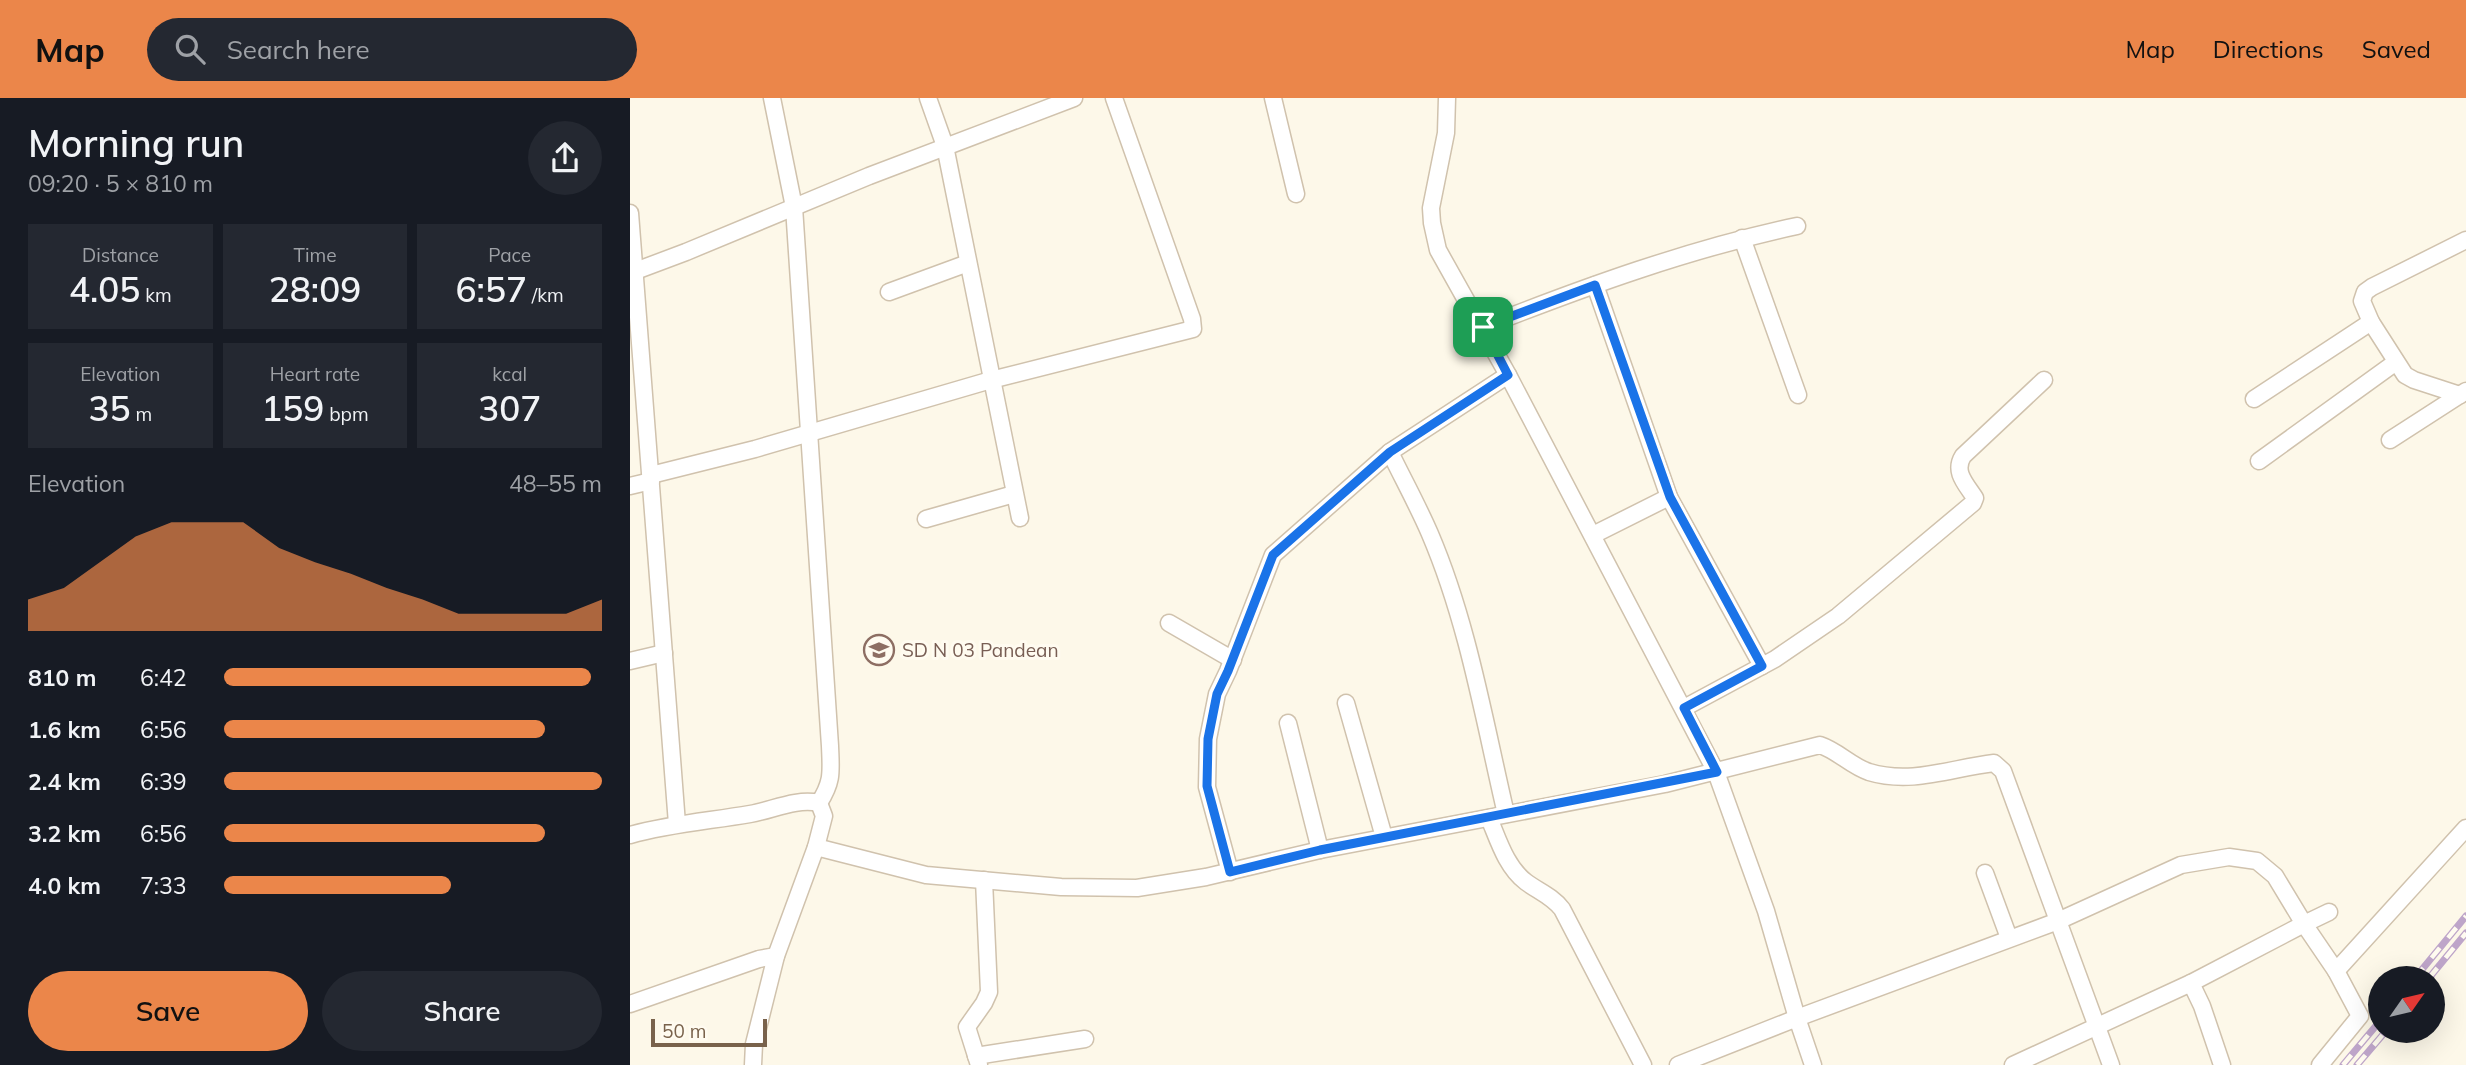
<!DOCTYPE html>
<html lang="en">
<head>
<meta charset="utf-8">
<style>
	:root { --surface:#171b24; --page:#242831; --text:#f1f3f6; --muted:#9ea1a6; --accent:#eb864a }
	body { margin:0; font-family:Mulish,sans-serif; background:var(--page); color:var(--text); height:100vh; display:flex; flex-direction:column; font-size:26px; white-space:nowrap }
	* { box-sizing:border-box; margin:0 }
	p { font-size:23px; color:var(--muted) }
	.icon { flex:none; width:38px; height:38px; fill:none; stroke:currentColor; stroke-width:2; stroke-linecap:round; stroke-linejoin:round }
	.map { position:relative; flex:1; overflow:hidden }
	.details { display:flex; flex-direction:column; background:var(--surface); width:630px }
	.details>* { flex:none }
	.needle { width:46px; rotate:56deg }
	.fabs { position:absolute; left:1738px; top:868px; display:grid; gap:14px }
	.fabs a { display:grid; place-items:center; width:77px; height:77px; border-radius:50%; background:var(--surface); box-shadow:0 7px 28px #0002; font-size:35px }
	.scale { position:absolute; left:21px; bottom:18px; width:116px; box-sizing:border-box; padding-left:7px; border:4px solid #79624b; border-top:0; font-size:19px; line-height:24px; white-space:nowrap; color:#79624b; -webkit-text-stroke:5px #fffbf0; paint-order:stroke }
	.pin { position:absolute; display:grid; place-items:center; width:60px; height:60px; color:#fff; margin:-30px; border-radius:14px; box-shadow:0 4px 10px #0006 }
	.round { display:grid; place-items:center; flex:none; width:74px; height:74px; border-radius:37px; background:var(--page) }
	.summary { display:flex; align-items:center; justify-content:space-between; height:119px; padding:0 28px }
	h1 { font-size:38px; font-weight:600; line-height:52px }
	.stats { display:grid; grid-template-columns:repeat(3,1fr); gap:10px; height:119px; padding:7px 28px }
	.stats div { display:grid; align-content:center; border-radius:0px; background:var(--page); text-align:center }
	.stats b { font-size:35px; font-weight:600 }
	.stats small { font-size:19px; font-weight:400 }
	.stats p { font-size:19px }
	.chart { height:196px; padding:14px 28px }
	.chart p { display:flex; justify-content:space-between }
	.chart svg { width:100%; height:126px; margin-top:7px; fill:var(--accent); opacity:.7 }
	.primary-button { display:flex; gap:14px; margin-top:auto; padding:14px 28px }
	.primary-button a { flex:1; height:80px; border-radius:42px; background:var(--accent); color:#111; font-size:28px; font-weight:600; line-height:80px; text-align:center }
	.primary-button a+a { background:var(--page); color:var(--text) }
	ul { padding:0 28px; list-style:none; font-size:23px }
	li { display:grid; grid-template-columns:112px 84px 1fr; align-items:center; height:52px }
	li i { height:18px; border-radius:9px; background:var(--accent) }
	header { display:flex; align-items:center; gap:42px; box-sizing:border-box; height:98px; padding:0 35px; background:var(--accent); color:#111 }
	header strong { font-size:33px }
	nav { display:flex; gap:38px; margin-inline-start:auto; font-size:24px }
	.search { width:490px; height:63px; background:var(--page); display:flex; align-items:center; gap:18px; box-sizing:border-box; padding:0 24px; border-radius:38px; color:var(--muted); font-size:26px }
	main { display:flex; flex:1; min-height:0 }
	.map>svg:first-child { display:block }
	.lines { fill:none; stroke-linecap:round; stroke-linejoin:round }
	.minor-casing { stroke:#d0c2ad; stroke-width:19 }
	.minor { stroke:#fff; stroke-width:16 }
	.rail-casing { stroke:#bea5c9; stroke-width:7 }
	.rail { stroke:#fffbf0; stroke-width:4.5; stroke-dasharray:13; stroke-linecap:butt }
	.route-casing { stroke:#fff; stroke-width:14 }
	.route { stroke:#1a73e8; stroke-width:9 }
	.labels { text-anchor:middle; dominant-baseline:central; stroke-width:6; stroke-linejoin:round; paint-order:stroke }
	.education-label { font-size:19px; fill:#785e54; stroke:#fffbf0; text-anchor:start }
</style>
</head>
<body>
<header>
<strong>Map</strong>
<div class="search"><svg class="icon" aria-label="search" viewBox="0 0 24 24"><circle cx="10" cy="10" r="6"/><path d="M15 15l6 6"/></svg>Search here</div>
<nav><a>Map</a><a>Directions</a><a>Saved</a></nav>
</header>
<main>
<section class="details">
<div class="summary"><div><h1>Morning run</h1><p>09:20 · 5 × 810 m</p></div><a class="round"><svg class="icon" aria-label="share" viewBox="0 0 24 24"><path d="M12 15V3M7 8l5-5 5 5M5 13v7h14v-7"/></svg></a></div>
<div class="stats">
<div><p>Distance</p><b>4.05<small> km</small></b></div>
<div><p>Time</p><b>28:09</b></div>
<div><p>Pace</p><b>6:57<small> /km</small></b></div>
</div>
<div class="stats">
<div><p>Elevation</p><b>35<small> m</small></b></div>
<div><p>Heart rate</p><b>159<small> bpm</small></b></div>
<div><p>kcal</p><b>307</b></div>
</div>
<div class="chart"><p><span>Elevation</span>48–55 m</p>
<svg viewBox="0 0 160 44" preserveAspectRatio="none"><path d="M0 44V33L10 29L20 20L30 11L40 6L50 6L60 6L70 15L80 20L90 24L100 29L110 33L120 38L130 38L140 38L150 38L160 33V44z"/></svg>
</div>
<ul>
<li><b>810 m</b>6:42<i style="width:97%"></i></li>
<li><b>1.6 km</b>6:56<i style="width:85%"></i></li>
<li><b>2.4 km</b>6:39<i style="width:100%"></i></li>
<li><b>3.2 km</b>6:56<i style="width:85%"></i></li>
<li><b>4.0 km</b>7:33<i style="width:60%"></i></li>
</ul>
<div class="primary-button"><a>Save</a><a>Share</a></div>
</section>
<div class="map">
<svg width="1836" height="967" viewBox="0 0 1836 967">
	<rect width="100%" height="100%" fill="#fdf8e9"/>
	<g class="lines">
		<g class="minor-casing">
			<g id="minor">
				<path d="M142,0L164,109L200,648C201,674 203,683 189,705"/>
				<polyline points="298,0 315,48 390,420"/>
				<polyline points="643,0 666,96"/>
				<polyline points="817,0 816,35 801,110 802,125 808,152 878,277 1086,674 1136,813 1167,920 1183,967"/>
				<polyline points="0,115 47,726"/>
				<polyline points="1112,140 1168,297"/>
				<polyline points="0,175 56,154 239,78 444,0"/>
				<polyline points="965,187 1039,399 1132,568"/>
				<polyline points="259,194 338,165"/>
				<path d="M853,229C955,189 1059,151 1167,128"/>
				<polyline points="1830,297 1784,282 1775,277 1741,224 1732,203 1735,194 1742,189 1836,142"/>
				<polyline points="1624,301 1741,224"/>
				<polyline points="1760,342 1836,293"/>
				<path d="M760,354C773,381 788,408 800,436C838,525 854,622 876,716"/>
				<polyline points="1629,363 1766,264"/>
				<polyline points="21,377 125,351 361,282 563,231 562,221 484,0"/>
				<polyline points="0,388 21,383"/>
				<polyline points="296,421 384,396"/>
				<polyline points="963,437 1039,399"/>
				<polyline points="539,525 603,562"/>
				<polyline points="0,563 34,555"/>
				<polyline points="716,605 754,739"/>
				<path d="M1054,610L1145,561L1208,518L1343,405L1345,400C1336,386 1323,374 1333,358L1414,282"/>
				<polyline points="658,625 690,752"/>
				<path d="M859,720C868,741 876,769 896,784C908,793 922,798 932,811L1013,967"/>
				<path d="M0,737C39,726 79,723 120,716C143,712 166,700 189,705"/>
				<path d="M186,749L296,777L431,789L507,790L576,779L690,752L1035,686L1190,647C1208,653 1221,668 1239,674C1282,687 1321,670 1364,665L1373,673L1481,967"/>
				<polyline points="600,774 577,689 578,641 587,596 598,573 643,457 760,354 878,277"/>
				<polyline points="1355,775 1379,840"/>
				<polyline points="1561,885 1572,908 1592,967"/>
				<polyline points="0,906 129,861 146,858"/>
				<polyline points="346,958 455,941"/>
				<polyline points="123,967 124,946 146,858 186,749 194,718 189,705"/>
				<polyline points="349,967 337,929 354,905 359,894 354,782"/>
				<polyline points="1048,967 1167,920 1428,823 1551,767 1599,759 1627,763 1645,778 1674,826 1699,814"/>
				<polyline points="1383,967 1561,885 1674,826 1706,873 1836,730"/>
				<polyline points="1690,967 1730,918 1706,873"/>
			</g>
		</g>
		<use href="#minor" class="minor"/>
		<g class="rail-casing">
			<g id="rail">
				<polyline points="1785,880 1836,818"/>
				<polyline points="1799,880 1836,835"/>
				<polyline points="1713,967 1750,923"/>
				<polyline points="1727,967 1756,933"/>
			</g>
		</g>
		<use href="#rail" class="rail"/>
	</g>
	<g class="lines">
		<g class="route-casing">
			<polygon id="route" points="965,187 1040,399 1132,568 1054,610 1087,674 690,752 600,774 577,688 578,641 587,596 598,573 643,457 760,354 878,277 853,229"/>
		</g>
		<use href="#route" class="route"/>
	</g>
	<defs>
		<g id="school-ring" transform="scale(1.575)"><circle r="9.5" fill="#fffbf0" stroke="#8d6e63" stroke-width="1.5"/><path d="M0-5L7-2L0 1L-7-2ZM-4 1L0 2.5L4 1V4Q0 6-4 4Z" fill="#8d6e63"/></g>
	</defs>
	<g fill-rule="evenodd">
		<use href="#school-ring" x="249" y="552"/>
	</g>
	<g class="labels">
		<g class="education-label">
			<text x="272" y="552">SD N 03 Pandean</text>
		</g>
	</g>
</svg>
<div class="fabs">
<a><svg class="needle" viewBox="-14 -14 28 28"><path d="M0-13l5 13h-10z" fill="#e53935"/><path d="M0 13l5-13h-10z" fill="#9ea1a6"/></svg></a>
</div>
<div class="scale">50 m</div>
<div class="pin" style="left:853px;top:229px;background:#1e9e55"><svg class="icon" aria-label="arrive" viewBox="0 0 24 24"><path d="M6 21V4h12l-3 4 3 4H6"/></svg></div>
</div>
</main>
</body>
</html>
